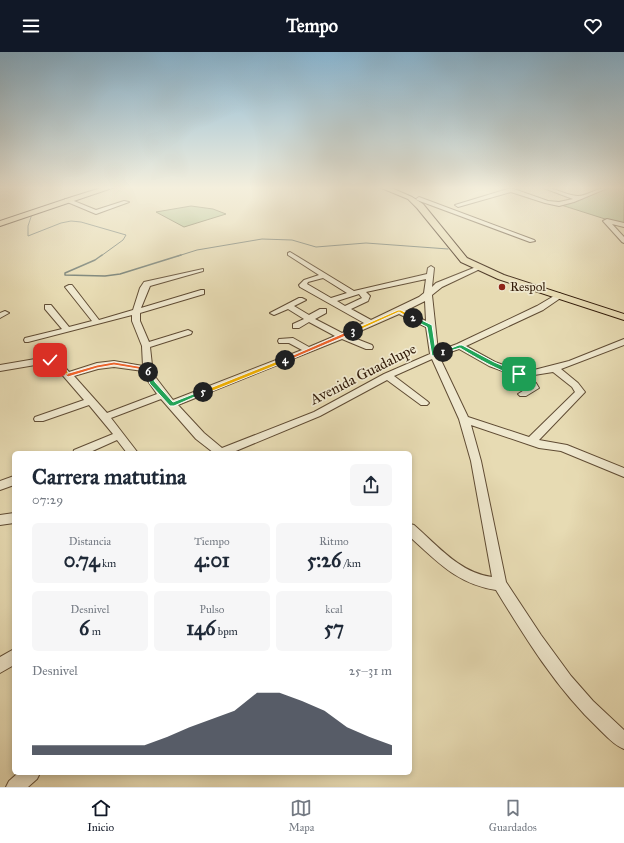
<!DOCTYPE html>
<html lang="es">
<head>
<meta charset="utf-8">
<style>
	:root { --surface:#fff; --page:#f6f6f7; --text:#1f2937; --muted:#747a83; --line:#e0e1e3; --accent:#111827 }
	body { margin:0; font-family:"IM FELL Great Primer",serif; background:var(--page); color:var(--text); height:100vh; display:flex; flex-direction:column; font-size:15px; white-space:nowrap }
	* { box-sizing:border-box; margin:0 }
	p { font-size:13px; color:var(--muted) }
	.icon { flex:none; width:22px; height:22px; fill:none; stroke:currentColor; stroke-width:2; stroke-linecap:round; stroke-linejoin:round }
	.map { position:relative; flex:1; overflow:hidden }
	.panel { position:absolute; left:12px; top:399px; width:400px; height:324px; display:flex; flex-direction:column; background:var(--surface); border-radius:6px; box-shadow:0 2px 6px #0003 }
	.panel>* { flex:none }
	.pin { position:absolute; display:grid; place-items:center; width:34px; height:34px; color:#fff; margin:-17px; border-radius:8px; box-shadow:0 2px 6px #0006 }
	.km { position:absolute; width:20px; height:20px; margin:-10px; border-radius:50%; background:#222; color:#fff; font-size:11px; line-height:20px; text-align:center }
	.round { display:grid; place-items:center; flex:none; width:42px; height:42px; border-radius:6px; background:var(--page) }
	.headline { display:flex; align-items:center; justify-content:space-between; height:68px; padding:0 20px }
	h1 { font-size:22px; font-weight:700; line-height:30px }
	.stats { display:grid; grid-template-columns:repeat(3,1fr); gap:6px; height:68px; padding:4px 20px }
	.stats div { display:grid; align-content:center; border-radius:6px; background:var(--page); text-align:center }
	.stats b { font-size:20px; font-weight:700 }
	.stats small { font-size:11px; font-weight:400 }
	.stats p { font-size:11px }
	.chart { height:112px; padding:8px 20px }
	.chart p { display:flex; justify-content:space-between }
	.chart svg { width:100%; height:72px; margin-top:4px; fill:var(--accent); opacity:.7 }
	header { display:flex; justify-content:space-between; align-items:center; height:52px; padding:0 20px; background:var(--accent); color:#fff; font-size:18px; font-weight:700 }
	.tabs { display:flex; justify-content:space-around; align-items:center; height:56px; border-top:1px solid var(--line); background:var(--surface); font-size:11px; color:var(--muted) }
	.tabs a { display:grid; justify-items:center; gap:2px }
	.tabs .selected { color:var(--accent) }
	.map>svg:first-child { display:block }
	.green { fill:#b0c190; stroke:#726e4d }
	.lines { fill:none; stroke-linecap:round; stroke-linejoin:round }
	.stream-far1 { stroke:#707a70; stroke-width:1 }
	.stream { stroke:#707a70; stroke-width:1.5 }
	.minor-casing { stroke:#604c34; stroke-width:2 }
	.major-casing { stroke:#331c0a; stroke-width:2 }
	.minor { fill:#efe8ce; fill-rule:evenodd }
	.major { fill:#e7dbb3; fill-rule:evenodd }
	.split-1 { fill:#22a559; stroke:#fff }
	.split-2 { fill:#22a559; stroke:#fff }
	.split-3 { fill:#f5b400; stroke:#fff }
	.split-4 { fill:#f0652b; stroke:#fff }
	.split-5 { fill:#f5b400; stroke:#fff }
	.split-6 { fill:#22a559; stroke:#fff }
	.split-7 { fill:#f0652b; stroke:#fff }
	.split-8 { fill:#f5b400; stroke:#fff }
	.poi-dot { fill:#8f2418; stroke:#efe8ce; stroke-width:1.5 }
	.labels { text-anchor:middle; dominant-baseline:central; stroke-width:3.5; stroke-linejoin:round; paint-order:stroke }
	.far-poi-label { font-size:13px; fill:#331c0a; stroke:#efe8ce; text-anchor:start }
	.street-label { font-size:15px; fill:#331c0a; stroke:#efe8ce }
</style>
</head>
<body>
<header><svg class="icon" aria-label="menu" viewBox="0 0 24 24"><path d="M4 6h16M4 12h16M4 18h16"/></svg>Tempo<svg class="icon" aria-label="heart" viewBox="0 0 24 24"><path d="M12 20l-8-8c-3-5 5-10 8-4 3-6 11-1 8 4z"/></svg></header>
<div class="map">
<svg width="624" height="735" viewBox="0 0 624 735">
	<rect width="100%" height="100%" fill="#e7dbb3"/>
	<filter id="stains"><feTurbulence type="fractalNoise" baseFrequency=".005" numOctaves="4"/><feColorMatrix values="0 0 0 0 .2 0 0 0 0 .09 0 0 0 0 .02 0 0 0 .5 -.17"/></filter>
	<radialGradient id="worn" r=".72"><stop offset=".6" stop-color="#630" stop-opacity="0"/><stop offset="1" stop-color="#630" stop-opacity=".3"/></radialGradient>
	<g class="green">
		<polygon points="607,135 624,135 624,173 558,152"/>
		<polygon points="191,154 213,157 226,162 184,175 156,160"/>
	</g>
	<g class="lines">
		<g class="stream-far1">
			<polyline points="32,162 28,174 28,184 61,171 71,169 81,170 126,183 123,188 101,204"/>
			<polyline points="178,204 197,198 262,187 292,188 316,195 366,191 448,197"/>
		</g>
		<polyline class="stream" points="102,203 95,208 65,221 65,223 105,224 120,222 181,203"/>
		<g class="minor-casing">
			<g id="minor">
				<path d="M541,135C554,135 565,143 577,144C585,145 599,135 610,135L574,150L559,154L545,151L511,140L458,155L455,153L511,136L548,149L559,150L573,147Z"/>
				<polygon points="419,145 534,188 535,189 530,190 417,148 416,147"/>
				<polygon points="65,147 69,147 96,158 124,149 129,150 96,162 65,149"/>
				<polygon points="607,167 624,171 624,175 612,172 624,185 624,191 622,190 603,169"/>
				<path d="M290,200L354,239L427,222L428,216L431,214L434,216L432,235L436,231L476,215H480V217L442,235L432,243L438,299L457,292L537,254L559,241L563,243L562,245L543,258L466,294L495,310L520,319H530L569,309L624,287V293L561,317L578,331L585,340L539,388L567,393L624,416V425L561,399L539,396L471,373L481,409L506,530L541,583L571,624L593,649L624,678V697C614,693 606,684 598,676C556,636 526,587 496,538C457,532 438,510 410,485V472L414,473C438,494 460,521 492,525L471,409L459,367L432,307L394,324L427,349L429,351L427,353H421L387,328L320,364L231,401H214L196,387L161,347L111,366L138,401H127L117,388L88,401H73L74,398L113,382L89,353L43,369H35L34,367L35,365L84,348L52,311H47L0,319V313L47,305L58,307L69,320L97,311L114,309L143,314L142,294L132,269V263L28,290H25L24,288L25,286L62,277L45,257V253H51L69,275L92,269L65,235L69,233H72L99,268L133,258L140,236L144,230L203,217V219L150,234L141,256L201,238H204V242L140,261V269L149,290L188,278L192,280L191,282L150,295L153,322L173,348L302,298L289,291H279L278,289L279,287L293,286L309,295L335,284L309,270L299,276H293V272L304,267L288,257L274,263L270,261L299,246H302L306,248L294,254L309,263L320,257H326V261L315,267L342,281L364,271L300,235L299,233L304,228L319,223L288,203V201ZM323,226L347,241L331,246L307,232L308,230ZM426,227L424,241L419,245L371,268L351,257L368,249L370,244L366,240ZM359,242L362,246L345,254L337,249ZM425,249L426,269L405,259ZM399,262L426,275L430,302L384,322L314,360L222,396L204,381L178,353L342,287L366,297H372L373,295L372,293L349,284ZM459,297L489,314L516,324L529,335L518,342L520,344H526L539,336L536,331L528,324L553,320L572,335L575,340L529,385L468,365L439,304ZM114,315L143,319V322L157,342L107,361L74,324L98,317Z"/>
				<polygon points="5,259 9,261 0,266 0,261"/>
				<polygon points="14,424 14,433 0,438 0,429"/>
				<polygon points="14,461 14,471 0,473 0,463"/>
				<polygon points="14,597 14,613 0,621 0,605"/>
				<polygon points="18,721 40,721 37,727 28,735 6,735 9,729"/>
			</g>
		</g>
		<g class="major-casing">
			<g id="major">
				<polygon points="104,135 115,135 0,174 0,169 72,145"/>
				<polygon points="379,135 389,135 412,145 423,152 467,206 504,223 624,262 624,268 498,227 461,210 417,156 408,147"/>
			</g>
		</g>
		<use href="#minor" class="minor"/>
		<use href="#major" class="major"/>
	</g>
	<linearGradient id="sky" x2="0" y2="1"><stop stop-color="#88b6d3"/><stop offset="0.57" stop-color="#f4efdd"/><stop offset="1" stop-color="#f4efdd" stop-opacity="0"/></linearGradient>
	<rect width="624" height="238" fill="url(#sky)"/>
	<path class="split-1" d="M459,293H462L494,310L522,322C512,328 470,302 460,296L443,301L441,300Z"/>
	<polygon class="split-2" points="411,265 415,265 432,273 436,300 445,299 445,301 432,304 427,275 411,267"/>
	<polygon class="split-3" points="398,258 401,258 416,266 411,267 399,260 355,280 350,279"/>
	<polygon class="split-4" points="353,277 356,279 355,280 287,309 282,308"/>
	<polygon class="split-5" points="285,306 287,307 287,309 205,342 200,340"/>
	<polygon class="split-6" points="145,319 150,319 155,330 173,350 201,339 206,340 174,354 170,354 150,332 145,320"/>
	<polygon class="split-7" points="114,310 149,316 150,320 148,322 144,318 114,313 97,316 68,325 63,321 66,319 69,321 97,313"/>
	<polygon class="split-8" points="48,306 57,307 68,320 68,322 64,322 53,310 48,309"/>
	<circle class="poi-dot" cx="502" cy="235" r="4"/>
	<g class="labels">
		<g class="far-poi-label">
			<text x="510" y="235">Respol</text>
		</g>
		<g class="street-label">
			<text transform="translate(363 322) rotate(-27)">Avenida Guadalupe</text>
		</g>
	</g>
	<rect width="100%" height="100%" filter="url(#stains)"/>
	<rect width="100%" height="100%" fill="url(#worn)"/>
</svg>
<div class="pin" style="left:519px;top:322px;background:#1e9e55"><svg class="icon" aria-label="arrive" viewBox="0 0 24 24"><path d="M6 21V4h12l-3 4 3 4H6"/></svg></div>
<div class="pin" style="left:50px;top:308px;background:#d93025"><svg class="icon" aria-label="check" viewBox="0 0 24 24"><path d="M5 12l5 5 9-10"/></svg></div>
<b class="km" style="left:443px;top:300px">1</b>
<b class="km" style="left:413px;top:266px">2</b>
<b class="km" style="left:353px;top:279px">3</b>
<b class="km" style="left:285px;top:308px">4</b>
<b class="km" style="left:203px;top:340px">5</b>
<b class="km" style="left:148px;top:320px">6</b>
<section class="panel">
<div class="headline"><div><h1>Carrera matutina</h1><p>07:29</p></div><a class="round"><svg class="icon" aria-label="share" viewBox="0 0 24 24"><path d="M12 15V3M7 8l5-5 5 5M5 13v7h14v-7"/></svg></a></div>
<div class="stats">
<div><p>Distancia</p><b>0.74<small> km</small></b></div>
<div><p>Tiempo</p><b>4:01</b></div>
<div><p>Ritmo</p><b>5:26<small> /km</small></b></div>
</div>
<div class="stats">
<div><p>Desnivel</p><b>6<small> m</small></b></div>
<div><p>Pulso</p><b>146<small> bpm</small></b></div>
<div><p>kcal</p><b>57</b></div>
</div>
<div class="chart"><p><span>Desnivel</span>25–31 m</p>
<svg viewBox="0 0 160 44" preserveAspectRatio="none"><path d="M0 44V38L10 38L20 38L30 38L40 38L50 38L60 33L70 27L80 22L90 17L100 6L110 6L120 11L130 17L140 27L150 33L160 38V44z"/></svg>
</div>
</section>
</div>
<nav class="tabs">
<a class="selected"><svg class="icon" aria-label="home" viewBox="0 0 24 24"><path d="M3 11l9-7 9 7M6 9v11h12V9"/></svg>Inicio</a>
<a><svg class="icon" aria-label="map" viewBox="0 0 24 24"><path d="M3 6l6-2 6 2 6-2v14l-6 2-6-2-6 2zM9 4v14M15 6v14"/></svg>Mapa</a>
<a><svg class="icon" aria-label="saved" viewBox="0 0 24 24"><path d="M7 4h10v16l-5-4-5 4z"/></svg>Guardados</a>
</nav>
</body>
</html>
